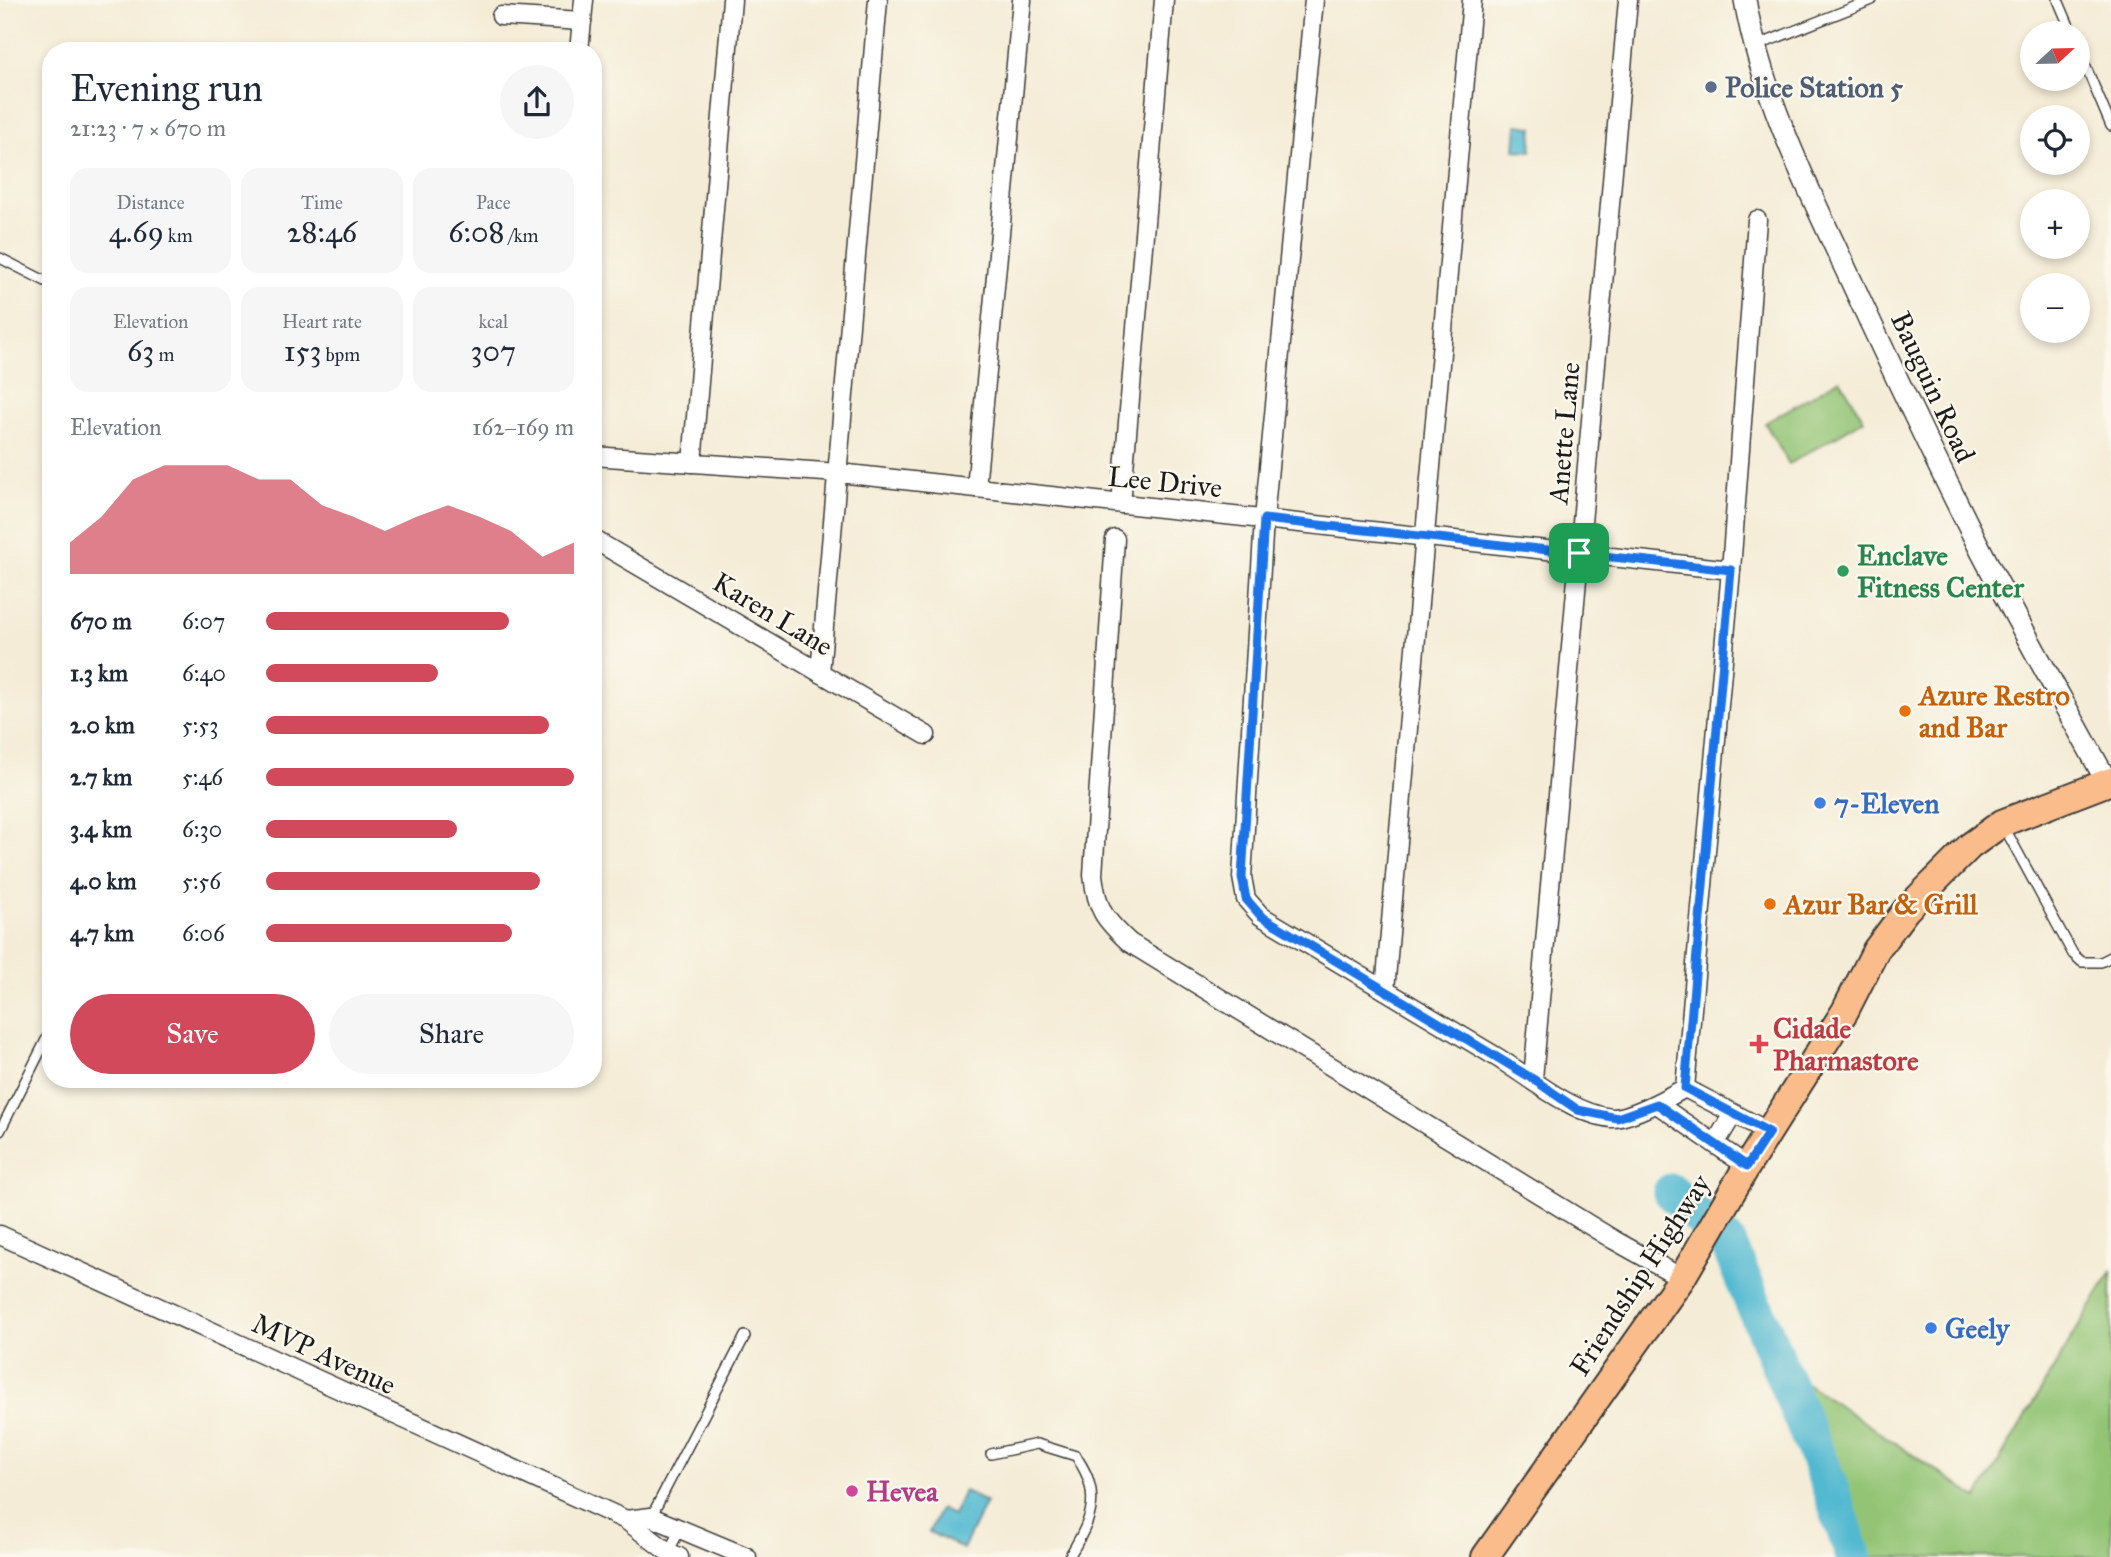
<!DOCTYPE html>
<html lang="en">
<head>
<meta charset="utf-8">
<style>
	:root { --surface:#fff; --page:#f6f6f7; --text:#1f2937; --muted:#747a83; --accent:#d1495b }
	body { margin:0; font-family:"IM FELL Great Primer",serif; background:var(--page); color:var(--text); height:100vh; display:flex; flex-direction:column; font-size:26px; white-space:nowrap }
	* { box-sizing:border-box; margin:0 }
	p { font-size:23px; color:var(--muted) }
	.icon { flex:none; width:38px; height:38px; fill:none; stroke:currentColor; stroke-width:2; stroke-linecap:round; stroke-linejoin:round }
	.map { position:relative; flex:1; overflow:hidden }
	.details { position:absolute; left:42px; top:42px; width:560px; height:1046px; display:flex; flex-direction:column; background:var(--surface); border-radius:28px; box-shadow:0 4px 10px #0003 }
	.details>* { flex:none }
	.needle { width:46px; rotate:68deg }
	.fabs { position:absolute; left:2020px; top:21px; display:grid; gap:14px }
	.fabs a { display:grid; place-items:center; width:70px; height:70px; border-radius:50%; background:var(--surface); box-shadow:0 4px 10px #0003; font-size:35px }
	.pin { position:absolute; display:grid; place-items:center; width:60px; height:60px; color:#fff; margin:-30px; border-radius:14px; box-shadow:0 4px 10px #0006 }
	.round { display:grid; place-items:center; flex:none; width:74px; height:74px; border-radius:37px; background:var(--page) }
	.overview { display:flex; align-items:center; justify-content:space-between; height:119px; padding:0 28px }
	h1 { font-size:38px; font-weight:600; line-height:52px }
	.metrics { display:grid; grid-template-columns:repeat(3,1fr); gap:10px; height:119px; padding:7px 28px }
	.metrics div { display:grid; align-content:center; border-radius:18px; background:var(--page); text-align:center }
	.metrics b { font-size:30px; font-weight:600 }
	.metrics small { font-size:19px; font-weight:400 }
	.metrics p { font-size:19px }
	.chart { height:196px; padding:14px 28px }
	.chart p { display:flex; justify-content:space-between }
	.chart svg { width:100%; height:126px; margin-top:7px; fill:var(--accent); opacity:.7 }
	.cta { display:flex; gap:14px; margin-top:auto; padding:14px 28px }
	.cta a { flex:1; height:80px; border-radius:42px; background:var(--accent); color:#fff; font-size:28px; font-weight:600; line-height:80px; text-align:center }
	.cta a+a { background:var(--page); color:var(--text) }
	ul { padding:0 28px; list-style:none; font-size:23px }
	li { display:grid; grid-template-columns:112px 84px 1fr; align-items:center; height:52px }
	li i { height:18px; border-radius:9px; background:var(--accent) }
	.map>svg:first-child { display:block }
	.green { fill:#93c474; stroke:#587048; stroke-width:2 }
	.water { fill:#53b9d1; stroke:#386a76; stroke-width:2 }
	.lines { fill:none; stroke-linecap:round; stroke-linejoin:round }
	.river { stroke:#53b9d1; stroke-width:37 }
	.service-casing { stroke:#3c3b38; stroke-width:12 }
	.minor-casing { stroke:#3c3b38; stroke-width:21 }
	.tertiary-casing { stroke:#3c3b38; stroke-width:24 }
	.primary-casing { stroke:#3c3b38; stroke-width:30 }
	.service { stroke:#fff; stroke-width:9 }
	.minor { stroke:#fff; stroke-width:18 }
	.tertiary { stroke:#fff; stroke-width:21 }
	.primary { stroke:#fabc8b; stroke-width:26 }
	.route-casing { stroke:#fff; stroke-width:14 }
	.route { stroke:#1a73e8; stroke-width:9 }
	.service-dot { fill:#5c6f8a; stroke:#fbf7ec; stroke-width:2.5 }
	.leisure-dot { fill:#2e9e5b; stroke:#fbf7ec; stroke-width:2.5 }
	.food-dot { fill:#e8710a; stroke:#fbf7ec; stroke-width:2.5 }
	.shop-dot { fill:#3f7fe0; stroke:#fbf7ec; stroke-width:2.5 }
	.health-dot { fill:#e0444e; stroke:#fbf7ec; stroke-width:2.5 }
	.hotel-dot { fill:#d1479c; stroke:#fbf7ec; stroke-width:2.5 }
	.labels { text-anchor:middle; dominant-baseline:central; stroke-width:5; stroke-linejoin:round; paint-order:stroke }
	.service-label { font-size:28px; font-weight:bold; fill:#4e5e75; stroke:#fbf7ec; text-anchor:start }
	.street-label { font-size:28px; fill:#1c1c1c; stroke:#fbf7ec }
	.leisure-label { font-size:28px; font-weight:bold; fill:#27864d; stroke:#fbf7ec; text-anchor:start }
	.food-label { font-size:28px; font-weight:bold; fill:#c56008; stroke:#fbf7ec; text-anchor:start }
	.shop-label { font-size:28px; font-weight:bold; fill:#366cbe; stroke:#fbf7ec; text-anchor:start }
	.health-label { font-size:28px; font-weight:bold; fill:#be3a42; stroke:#fbf7ec; text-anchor:start }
	.hotel-label { font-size:28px; font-weight:bold; fill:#b23c85; stroke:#fbf7ec; text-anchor:start }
</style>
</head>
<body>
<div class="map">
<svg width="2111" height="1557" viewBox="0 0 2111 1557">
	<rect width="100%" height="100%" fill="#fbf7ec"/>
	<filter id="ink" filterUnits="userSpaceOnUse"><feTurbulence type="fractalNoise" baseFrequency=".0143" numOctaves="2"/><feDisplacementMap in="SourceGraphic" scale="14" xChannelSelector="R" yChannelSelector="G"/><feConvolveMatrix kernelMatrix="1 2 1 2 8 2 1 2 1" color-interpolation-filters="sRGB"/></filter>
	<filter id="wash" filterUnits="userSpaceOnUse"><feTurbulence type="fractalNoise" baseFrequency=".00686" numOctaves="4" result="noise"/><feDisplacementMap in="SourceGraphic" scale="28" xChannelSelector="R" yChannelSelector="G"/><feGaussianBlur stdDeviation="1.57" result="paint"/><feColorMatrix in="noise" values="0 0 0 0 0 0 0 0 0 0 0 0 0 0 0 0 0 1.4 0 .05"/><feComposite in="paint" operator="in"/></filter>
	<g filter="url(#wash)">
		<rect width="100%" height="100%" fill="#f4ecd6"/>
		<g class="green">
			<polygon points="1840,379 1864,420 1789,464 1765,423"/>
			<polygon points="2111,1272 2111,1557 1864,1557 1788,1371 1977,1498"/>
		</g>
		<g class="water">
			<polygon points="1517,125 1533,127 1531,151 1515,150"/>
			<polygon points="964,1491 986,1502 963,1549 929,1532 940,1509 953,1515"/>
		</g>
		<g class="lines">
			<polyline class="river" points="1671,1192 1728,1243 1828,1482 1854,1557"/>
		</g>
	</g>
	<g filter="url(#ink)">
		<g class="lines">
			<g class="service-casing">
				<g id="service">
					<polyline points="2058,0 2072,33"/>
					<polyline points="1756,46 1872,0"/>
					<polyline points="2077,46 2111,126"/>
					<polyline points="0,258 51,284"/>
					<polyline points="2003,825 2073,954 2082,962 2101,962 2111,957"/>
					<polyline points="0,1131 51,1030"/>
					<path d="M991,1454L1037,1444L1076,1456C1081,1464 1087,1473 1089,1482C1098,1509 1083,1534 1069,1557"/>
					<polyline points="650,1519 745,1336"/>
					<polyline points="668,1552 681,1528"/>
				</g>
			</g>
			<g class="minor-casing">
				<g id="minor">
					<path d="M1314,0L1264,519L1242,877L1246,899L1261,916C1339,962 1417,1009 1495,1056C1528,1076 1573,1114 1611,1118C1629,1119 1669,1097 1685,1088L1731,570L1757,220"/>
					<polyline points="501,16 582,21"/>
					<polyline points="579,51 584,0"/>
					<polyline points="593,456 839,473 1731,570"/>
					<polyline points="692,463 732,0"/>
					<polyline points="976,488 1022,0"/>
					<polyline points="1121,504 1164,0"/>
					<polyline points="593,539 926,735"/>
					<path d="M1115,539L1093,875C1097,910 1104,919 1130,943L1614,1240L1682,1278"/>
					<polyline points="820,673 878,0"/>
					<polyline points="1385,990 1472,0"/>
					<polyline points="1533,1079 1628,0"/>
					<polyline points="1685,1088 1769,1132"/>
					<polyline points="1657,1104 1747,1166"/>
					<polyline points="1715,1144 1733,1114"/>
					<polyline points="0,1235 626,1520 668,1552 679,1557"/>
					<polyline points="626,1520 651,1517 747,1557"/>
				</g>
			</g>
			<g class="tertiary-casing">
				<path id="tertiary" d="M1745,0C1762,99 1812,196 1854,287C1894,373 1935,460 1978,545C2019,625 2064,703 2107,782"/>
			</g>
			<g class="primary-casing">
				<polyline id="primary" points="1485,1557 1682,1278 1747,1166 1845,1011 1876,950 1906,910 1970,846 2002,823 2111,781"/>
			</g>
			<use href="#service" class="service"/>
			<use href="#minor" class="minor"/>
			<use href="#tertiary" class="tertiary"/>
			<use href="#primary" class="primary"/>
		</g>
	</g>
	<g class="lines" filter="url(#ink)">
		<g class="route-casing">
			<polygon id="route" points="1264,519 1731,570 1685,1088 1769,1132 1747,1166 1657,1104 1617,1118 1578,1110 1533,1079 1261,916 1246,899 1242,877"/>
		</g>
		<use href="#route" class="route"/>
	</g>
	<circle class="service-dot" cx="1711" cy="87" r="7"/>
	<circle class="leisure-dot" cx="1843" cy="571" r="7"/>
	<g class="food-dot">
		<circle cx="1905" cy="711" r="7"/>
		<circle cx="1770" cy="904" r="7"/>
	</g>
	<g class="shop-dot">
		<circle cx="1820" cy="803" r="7"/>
		<circle cx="1931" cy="1328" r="7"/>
	</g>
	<path class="health-dot" d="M1755.5 1033.5h7v7h7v7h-7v7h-7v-7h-7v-7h7z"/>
	<circle class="hotel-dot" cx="852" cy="1491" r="7"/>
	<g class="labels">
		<g class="service-label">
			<text x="1725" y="87">Police Station 5</text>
		</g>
		<g class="street-label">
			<text transform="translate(1933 387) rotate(65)">Bauguin Road</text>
			<text transform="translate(1564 433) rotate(-85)">Anette Lane</text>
			<text transform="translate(1165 482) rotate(6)">Lee Drive</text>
			<text transform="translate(773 614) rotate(31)">Karen Lane</text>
			<text transform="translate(1640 1275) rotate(-57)">Friendship Highway</text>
			<text transform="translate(324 1354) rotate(25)">MVP Avenue</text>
		</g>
		<g class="leisure-label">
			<text x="1857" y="555">Enclave<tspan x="1857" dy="32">Fitness Center</tspan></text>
		</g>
		<g class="food-label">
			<text x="1919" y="695">Azure Restro<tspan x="1919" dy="32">and Bar</tspan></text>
			<text x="1784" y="904">Azur Bar &amp; Grill</text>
		</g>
		<g class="shop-label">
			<text x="1834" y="803">7-Eleven</text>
			<text x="1945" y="1328">Geely</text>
		</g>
		<g class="health-label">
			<text x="1773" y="1028">Cidade<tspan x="1773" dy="32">Pharmastore</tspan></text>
		</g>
		<g class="hotel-label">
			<text x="866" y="1491">Hevea</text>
		</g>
	</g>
</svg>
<div class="fabs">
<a><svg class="needle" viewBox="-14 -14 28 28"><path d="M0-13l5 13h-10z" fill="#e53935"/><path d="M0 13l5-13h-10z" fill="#747a83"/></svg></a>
<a><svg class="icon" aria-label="locate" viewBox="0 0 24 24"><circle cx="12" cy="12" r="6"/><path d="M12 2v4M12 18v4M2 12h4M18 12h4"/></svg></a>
<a>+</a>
<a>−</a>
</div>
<div class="pin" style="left:1579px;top:553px;background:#1e9e55"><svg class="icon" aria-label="arrive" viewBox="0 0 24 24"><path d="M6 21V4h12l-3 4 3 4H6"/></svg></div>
<section class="details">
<div class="overview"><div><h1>Evening run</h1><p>21:23 · 7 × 670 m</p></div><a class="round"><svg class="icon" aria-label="share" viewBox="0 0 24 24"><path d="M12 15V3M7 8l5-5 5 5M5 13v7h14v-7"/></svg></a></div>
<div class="metrics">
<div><p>Distance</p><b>4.69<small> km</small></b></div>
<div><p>Time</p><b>28:46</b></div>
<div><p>Pace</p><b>6:08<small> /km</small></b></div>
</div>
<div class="metrics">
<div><p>Elevation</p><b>63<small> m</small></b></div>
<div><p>Heart rate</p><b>153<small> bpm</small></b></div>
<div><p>kcal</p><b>307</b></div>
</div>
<div class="chart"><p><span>Elevation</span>162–169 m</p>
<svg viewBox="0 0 160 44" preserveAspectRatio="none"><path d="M0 44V33L10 24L20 11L30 6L40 6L50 6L60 11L70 11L80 20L90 24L100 29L110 24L120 20L130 24L140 29L150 38L160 33V44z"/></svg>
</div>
<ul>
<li><b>670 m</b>6:07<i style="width:79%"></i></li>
<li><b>1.3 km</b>6:40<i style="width:56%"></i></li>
<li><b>2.0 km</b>5:53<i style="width:92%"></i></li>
<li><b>2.7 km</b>5:46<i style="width:100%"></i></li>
<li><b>3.4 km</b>6:30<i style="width:62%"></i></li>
<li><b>4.0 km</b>5:56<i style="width:89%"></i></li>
<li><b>4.7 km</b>6:06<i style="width:80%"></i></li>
</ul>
<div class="cta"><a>Save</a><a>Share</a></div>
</section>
</div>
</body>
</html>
